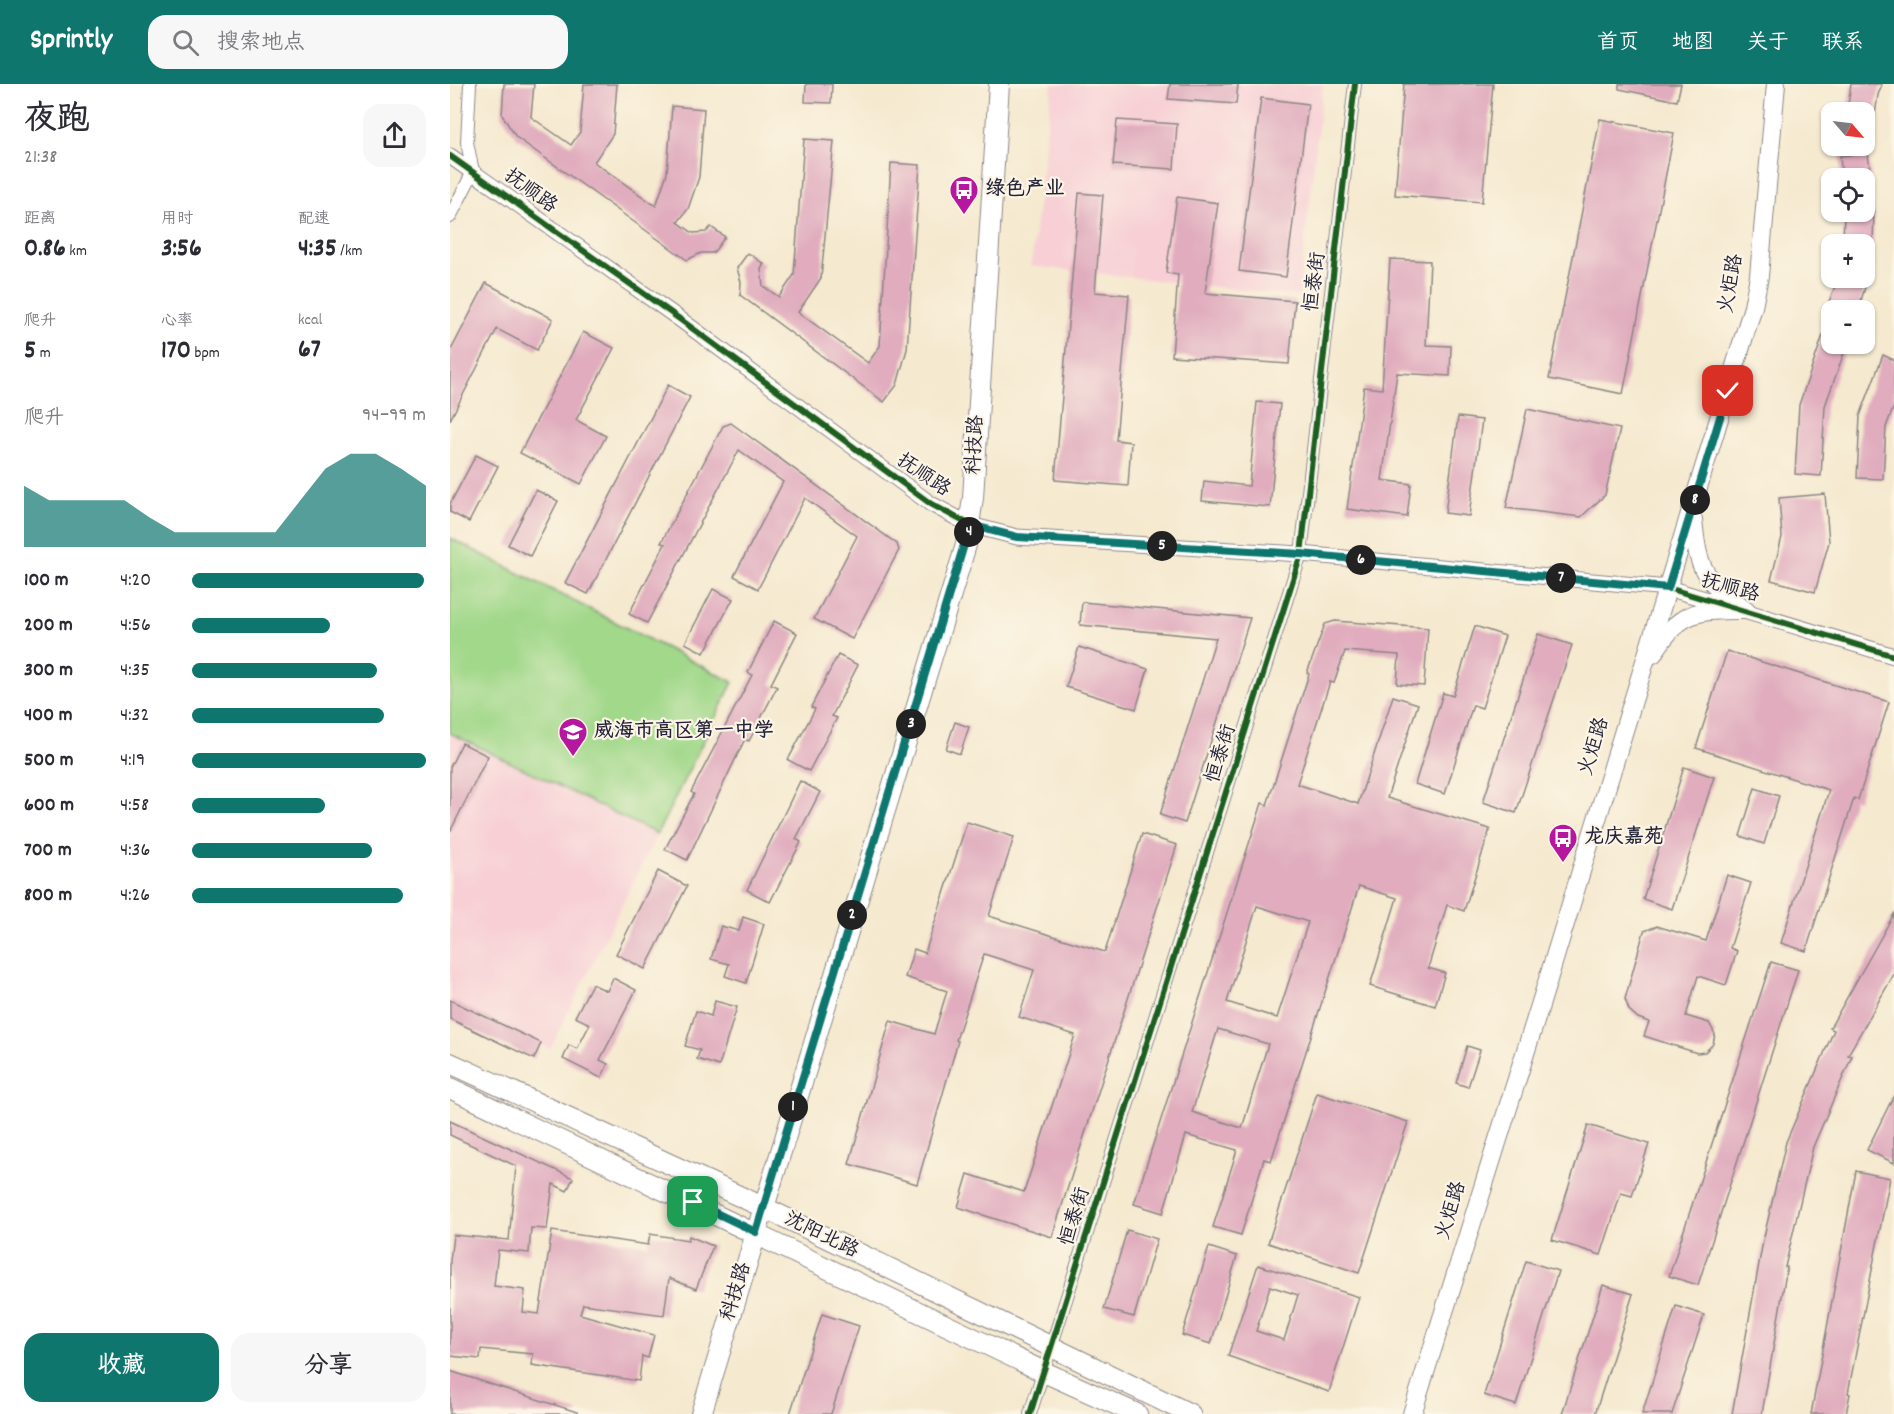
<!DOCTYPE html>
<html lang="zh">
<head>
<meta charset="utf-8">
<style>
	:root { --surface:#fff; --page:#f7f7f7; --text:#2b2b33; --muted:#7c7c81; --accent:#0f766e }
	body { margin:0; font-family:Dekko,"LXGW WenKai TC",sans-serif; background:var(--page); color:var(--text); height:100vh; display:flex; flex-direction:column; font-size:22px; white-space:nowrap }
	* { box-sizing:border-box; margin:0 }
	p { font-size:20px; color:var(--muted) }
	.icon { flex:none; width:33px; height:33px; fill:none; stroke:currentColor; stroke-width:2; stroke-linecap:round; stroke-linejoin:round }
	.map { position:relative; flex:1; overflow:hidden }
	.panel { display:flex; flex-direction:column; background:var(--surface); width:450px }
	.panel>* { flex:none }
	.needle { width:39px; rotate:118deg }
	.buttons { position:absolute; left:1371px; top:18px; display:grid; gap:12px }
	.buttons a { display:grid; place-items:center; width:54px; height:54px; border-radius:12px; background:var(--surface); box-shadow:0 2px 4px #0004; font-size:30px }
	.pin { position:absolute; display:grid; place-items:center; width:51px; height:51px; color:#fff; margin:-26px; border-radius:12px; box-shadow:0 3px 9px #0006 }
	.km { position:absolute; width:30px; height:30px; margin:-15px; border-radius:50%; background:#222; color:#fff; font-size:16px; line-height:30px; text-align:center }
	.round { display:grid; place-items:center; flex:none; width:63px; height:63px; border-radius:18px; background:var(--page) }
	.head { display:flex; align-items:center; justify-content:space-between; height:102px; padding:0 24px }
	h1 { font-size:33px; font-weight:700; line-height:45px }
	.figures { display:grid; grid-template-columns:repeat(3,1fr); gap:9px; height:102px; padding:6px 24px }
	.figures div { display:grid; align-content:center }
	.figures b { font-size:26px; font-weight:700 }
	.figures small { font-size:16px; font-weight:400 }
	.figures p { font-size:16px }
	.chart { height:168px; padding:12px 24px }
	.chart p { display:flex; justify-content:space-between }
	.chart svg { width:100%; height:108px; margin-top:6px; fill:var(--accent); opacity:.7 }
	.button { display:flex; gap:12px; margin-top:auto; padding:12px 24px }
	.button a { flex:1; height:69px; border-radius:18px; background:var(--accent); color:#fff; font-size:24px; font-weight:700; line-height:69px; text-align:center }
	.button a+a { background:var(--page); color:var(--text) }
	ul { padding:0 24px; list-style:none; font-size:20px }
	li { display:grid; grid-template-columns:96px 72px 1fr; align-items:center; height:45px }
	li i { height:15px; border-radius:8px; background:var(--accent) }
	header { display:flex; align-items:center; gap:36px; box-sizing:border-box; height:84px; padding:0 30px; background:var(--accent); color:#fff }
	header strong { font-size:28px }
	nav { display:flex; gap:33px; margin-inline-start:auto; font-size:21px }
	.search { width:420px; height:54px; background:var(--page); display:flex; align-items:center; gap:15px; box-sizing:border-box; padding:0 21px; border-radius:18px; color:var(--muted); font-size:22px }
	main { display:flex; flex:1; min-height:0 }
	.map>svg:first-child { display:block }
	.built { fill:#f7cfd5 }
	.pitch { fill:#a1d88a; stroke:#627d62; stroke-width:1.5 }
	.building { fill:#e0acbe; fill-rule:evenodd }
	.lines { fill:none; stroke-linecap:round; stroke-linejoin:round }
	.minor-casing { stroke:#8c8685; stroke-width:14 }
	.tertiary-casing { stroke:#8c8685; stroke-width:17 }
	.secondary-casing { stroke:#8c8685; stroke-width:20 }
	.primary-casing { stroke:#8c8685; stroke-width:22 }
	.minor { stroke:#fff; stroke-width:12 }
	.tertiary { stroke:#fff; stroke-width:15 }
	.secondary { stroke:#fff; stroke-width:18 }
	.primary { stroke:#fff; stroke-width:20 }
	.cycleway-casing { stroke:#fcf5e5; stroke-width:10 }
	.cycleway { stroke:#1b5e20; stroke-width:6 }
	.route-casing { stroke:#fff; stroke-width:12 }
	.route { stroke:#0f766e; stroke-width:8 }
	.labels { text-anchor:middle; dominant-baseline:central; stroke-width:4.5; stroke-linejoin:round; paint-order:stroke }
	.poi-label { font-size:20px; font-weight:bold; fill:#22223b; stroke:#fcf5e5; text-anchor:start }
	.street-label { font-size:20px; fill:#22223b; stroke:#fcf5e5 }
</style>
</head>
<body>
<header>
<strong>Sprintly</strong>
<div class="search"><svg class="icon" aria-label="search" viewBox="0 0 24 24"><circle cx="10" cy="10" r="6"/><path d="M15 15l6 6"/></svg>搜索地点</div>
<nav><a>首页</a><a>地图</a><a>关于</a><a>联系</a></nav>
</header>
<main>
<section class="panel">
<div class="head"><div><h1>夜跑</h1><p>21:38</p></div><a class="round"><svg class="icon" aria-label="share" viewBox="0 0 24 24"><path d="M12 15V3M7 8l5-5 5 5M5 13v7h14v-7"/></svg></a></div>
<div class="figures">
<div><p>距离</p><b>0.86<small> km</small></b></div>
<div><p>用时</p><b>3:56</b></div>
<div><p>配速</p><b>4:35<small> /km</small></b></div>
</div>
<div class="figures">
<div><p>爬升</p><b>5<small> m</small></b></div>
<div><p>心率</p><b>170<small> bpm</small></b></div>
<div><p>kcal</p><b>67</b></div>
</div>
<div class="chart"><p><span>爬升</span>94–99 m</p>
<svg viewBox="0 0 160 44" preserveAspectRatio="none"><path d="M0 44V19L10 25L20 25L30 25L40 25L50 32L60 38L70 38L80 38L90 38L100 38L110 25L120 12L130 6L140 6L150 12L160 19V44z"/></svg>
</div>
<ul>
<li><b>100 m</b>4:20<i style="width:99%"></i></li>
<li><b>200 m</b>4:56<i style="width:59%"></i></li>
<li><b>300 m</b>4:35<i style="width:79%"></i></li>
<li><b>400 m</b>4:32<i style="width:82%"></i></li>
<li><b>500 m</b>4:19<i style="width:100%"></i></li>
<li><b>600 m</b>4:58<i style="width:57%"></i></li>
<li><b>700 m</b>4:36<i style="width:77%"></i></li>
<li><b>800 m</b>4:26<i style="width:90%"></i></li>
</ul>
<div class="button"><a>收藏</a><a>分享</a></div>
</section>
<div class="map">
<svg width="1444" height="1330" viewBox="0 0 1444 1330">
	<rect width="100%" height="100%" fill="#fcf5e5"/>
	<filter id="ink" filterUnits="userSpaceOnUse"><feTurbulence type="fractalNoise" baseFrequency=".0167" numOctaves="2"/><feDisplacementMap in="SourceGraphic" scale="12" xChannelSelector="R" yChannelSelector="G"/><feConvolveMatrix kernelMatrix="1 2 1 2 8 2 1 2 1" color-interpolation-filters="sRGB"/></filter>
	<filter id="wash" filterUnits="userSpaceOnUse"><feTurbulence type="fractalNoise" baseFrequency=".008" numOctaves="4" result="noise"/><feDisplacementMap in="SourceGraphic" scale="24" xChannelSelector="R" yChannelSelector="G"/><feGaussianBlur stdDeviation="1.35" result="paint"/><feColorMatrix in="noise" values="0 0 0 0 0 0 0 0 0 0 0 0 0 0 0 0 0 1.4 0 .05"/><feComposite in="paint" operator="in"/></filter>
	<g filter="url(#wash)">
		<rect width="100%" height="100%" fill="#f5e9cf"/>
		<g class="built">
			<polygon points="602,0 873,0 849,212 581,182"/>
			<polygon points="0,454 283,598 100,965 0,916"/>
		</g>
		<polygon class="pitch" points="0,454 283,598 207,750 0,649"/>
		<g id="blocks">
			<g class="building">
				<polygon points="54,0 84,0 81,33 121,61 130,48 134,0 167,0 163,50 144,78 206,122 217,89 222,22 254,25 249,93 238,125 228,138 243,149 256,148 261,143 275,153 263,169 251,169 237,176 66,53 52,31"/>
				<polygon points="356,0 382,0 381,19 355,18"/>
				<polygon points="720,0 788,0 786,20 718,15"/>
				<polygon points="954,0 1043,0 1032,118 945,111"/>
				<polygon points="1169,0 1231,0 1227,17 1169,5"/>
				<polygon points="1401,0 1432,0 1428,11 1421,57 1414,57 1414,28 1397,28"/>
				<polygon points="811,14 858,20 836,193 789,187"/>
				<polygon points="1150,35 1224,49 1173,310 1099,295"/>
				<polygon points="667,36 727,40 724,85 663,81"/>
				<polygon points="354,55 384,57 371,194 348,228 418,279 430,262 441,79 470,81 457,265 447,301 434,318 290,211 291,198 287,184 298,169 314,180 311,185 313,202 329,213 344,191"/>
				<polygon points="1418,69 1421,94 1392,94 1390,72"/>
				<polygon points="629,109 653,111 645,208 679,211 666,356 681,358 678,402 605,396"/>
				<polygon points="727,113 768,119 755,209 845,217 839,280 722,272 728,191 716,189"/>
				<polygon points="1394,128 1424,128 1423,160 1393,160"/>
				<polygon points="940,175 980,177 976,261 1001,262 1000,292 947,289 932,396 961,400 957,433 897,425 914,303 932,305"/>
				<polygon points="1388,194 1418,194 1408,226 1376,226"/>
				<polygon points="36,199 103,235 87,266 47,245 0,336 0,268"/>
				<polygon points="1380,231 1382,260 1396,263 1375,322 1371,392 1345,390 1349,321"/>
				<polygon points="133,248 164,264 126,336 156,352 131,400 70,369"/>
				<polygon points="1433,271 1444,276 1444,322 1436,343 1433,395 1407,394 1410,332"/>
				<polygon points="218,301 240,313 138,510 115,499"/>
				<polygon points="807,318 830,320 820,423 752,417 754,397 799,402"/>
				<polygon points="1077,325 1170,345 1155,411 1131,433 1056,424"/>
				<polygon points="1008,333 1032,336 1019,432 995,429"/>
				<polygon points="281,339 447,460 449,466 402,555 364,535 407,452 355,414 308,505 284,492 333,398 289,366 197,539 179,530 215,460 211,459 273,342"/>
				<polygon points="26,371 48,382 19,438 0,428 0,420"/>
				<polygon points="86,406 108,417 80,472 58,461"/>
				<polygon points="1375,410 1379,458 1365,508 1321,496 1332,453 1329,414"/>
				<polygon points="263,505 283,515 254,569 235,559"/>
				<polygon points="632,518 800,534 735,739 710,731 766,554 630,541"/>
				<polygon points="324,537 347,549 321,600 327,603 299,657 295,655 237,776 215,765 244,710 241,708 302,591 298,588"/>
				<path d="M885,537L978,544L974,602L947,600L949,571L895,567L884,599L880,598L847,700L908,720L943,612L968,620L937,714L1040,745L1014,827L997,821L978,884L995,889L985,922L920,902L947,814L909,802L821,1077L814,1075L791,1151L763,1143L787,1066L736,1051L713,1129L684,1120L812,719L817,721L859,590L857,589L875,540ZM807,822L858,838L827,934L777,918ZM768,945L818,960L792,1044L742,1028Z"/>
				<polygon points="1025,542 1055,552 1032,624 1023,621 995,710 965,700 993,609 1003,612"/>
				<polygon points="1088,550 1122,561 1066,729 1033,718"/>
				<polygon points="629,563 698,585 686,625 616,603"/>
				<polygon points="1277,567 1439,618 1408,716 1404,714 1356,867 1331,859 1379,706 1246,664"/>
				<polygon points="388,571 408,581 382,632 387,634 359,687 338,676 365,625 361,623"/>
				<polygon points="505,638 519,643 510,670 496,665"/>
				<polygon points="12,659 38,672 0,748 0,683"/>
				<polygon points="1234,683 1264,693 1222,825 1193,815"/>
				<polygon points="350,697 370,708 346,755 351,758 320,818 297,806"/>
				<polygon points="1305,704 1329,712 1314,760 1290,752"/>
				<polygon points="517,738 564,753 539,832 655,868 692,750 727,761 602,1153 508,1123 518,1090 574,1108 625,951 569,933 584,886 534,870 506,956 508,957 467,1100 399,1080 440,937 484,950 497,907 455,893 464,865 475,869"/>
				<polygon points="208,787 237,802 195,885 166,870"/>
				<polygon points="1277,791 1301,799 1280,864 1287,867 1276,901 1248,892 1236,932 1259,939 1265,950 1263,960 1255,968 1247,969 1194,952 1199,938 1188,934 1179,926 1175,915 1194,847 1207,842 1256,857"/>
				<polygon points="1444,830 1444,890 1398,971 1402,972 1363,1063 1335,1183 1337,1183 1312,1330 1282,1330 1313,1157 1336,1058 1384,946 1380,944"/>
				<polygon points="293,833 314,840 296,899 275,892 279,880 261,875 271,842 289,847"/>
				<polygon points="1321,878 1348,886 1248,1201 1219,1192"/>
				<polygon points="163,894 186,906 150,976 158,980 151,994 113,975 119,961 127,965 140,940 125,933 142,900 157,907"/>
				<polygon points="0,916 91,959 84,975 0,935"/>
				<polygon points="265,917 287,923 269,982 247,975 250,966 235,962 246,927 261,932"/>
				<polygon points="1017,962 1030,966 1018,1003 1006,999"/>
				<polygon points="867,1009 958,1038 909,1189 818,1159"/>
				<polygon points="1444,1011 1444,1079 1417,1066"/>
				<polygon points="0,1037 123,1094 117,1107 103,1100 97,1145 81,1144 79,1169 48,1166 44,1202 75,1206 73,1228 89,1230 102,1147 198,1161 200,1150 238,1156 239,1152 263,1162 246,1205 219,1194 214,1231 133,1220 130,1230 204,1251 198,1274 192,1272 189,1297 82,1281 83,1270 31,1265 30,1275 0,1272 0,1177 3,1151 59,1156 66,1082 0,1051"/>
				<polygon points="1138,1041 1199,1060 1182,1112 1171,1109 1151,1171 1102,1156"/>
				<polygon points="1406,1087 1440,1094 1398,1309 1400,1310 1396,1330 1361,1330"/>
				<polygon points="677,1146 707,1155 684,1233 654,1225"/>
				<polygon points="759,1163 787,1172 761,1260 732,1251"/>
				<polygon points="1076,1177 1108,1187 1066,1321 1034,1311"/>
				<path d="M808,1181L909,1213L879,1308L778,1272ZM820,1202L848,1211L834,1256L806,1247Z"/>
				<polygon points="1153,1201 1183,1210 1145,1330 1112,1330"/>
				<polygon points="1226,1222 1254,1231 1222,1330 1192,1330"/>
				<polygon points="372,1230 409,1242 381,1330 340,1330"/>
				<polygon points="0,1287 127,1328 127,1330 0,1330"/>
			</g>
		</g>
	</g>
	<g filter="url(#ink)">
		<use href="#blocks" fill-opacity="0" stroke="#8c8685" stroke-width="1.5"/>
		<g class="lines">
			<g class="minor-casing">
				<g id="minor">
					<polyline points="0,133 23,88 17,58 20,0"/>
					<polyline points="580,1330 851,470 905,0"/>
				</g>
			</g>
			<g class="tertiary-casing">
				<polyline id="tertiary" points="0,72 231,236 481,420 520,441 567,453 851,470 1218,504 1444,572"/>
			</g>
			<g class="secondary-casing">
				<g id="secondary">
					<path d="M1243,435C1248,488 1254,495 1296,526"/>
					<path d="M1203,570C1231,525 1247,526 1296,526"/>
					<polyline points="962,1330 1093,912 1303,223 1309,192 1326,0"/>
				</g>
			</g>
			<g class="primary-casing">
				<g id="primary">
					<polyline points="0,979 313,1123 740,1330"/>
					<polyline points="0,1004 594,1288 687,1330"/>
					<polyline points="251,1330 516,461 523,414 549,0"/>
				</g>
			</g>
			<use href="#minor" class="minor"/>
			<use href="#tertiary" class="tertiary"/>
			<use href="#secondary" class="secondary"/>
			<use href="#primary" class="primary"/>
			<g class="cycleway-casing">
				<g id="cycleway">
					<polyline points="0,72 231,236 481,420 520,441 567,453 851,470 1218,504 1444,572"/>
					<polyline points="580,1330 851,470 905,0"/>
				</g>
			</g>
			<use href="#cycleway" class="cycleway"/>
		</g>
	</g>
	<g class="lines" filter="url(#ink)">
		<g class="route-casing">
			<polyline id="route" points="243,1118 306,1148 520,441 567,453 851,470 1218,504 1278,307"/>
		</g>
		<use href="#route" class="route"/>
	</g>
	<defs>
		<g id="bus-pin" transform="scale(1.5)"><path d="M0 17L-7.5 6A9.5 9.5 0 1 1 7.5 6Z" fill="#b5179e" stroke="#fcf5e5"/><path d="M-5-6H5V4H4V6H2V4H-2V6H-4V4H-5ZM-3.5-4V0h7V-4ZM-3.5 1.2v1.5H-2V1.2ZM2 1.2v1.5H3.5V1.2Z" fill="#fff"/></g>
		<g id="school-pin" transform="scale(1.5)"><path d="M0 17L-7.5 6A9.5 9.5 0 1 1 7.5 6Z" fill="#b5179e" stroke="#fcf5e5"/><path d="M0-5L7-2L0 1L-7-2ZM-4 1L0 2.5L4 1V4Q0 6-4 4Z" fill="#fff"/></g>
	</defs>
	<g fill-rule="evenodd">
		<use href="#bus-pin" x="514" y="106"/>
		<use href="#school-pin" x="123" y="648"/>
		<use href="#bus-pin" x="1113" y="754"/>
	</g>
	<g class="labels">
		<g class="poi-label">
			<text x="535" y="106">绿色产业</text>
			<text x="144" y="648">威海市高区第一中学</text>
			<text x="1134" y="754">龙庆嘉苑</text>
		</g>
		<g class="street-label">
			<text transform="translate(80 108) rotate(36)">抚顺路</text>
			<text transform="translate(866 198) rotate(-83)">恒泰街</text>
			<text transform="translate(1282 200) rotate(-80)">火炬路</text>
			<text transform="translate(526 361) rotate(-87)">科技路</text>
			<text transform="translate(473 392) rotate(34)">抚顺路</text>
			<text transform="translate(1280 505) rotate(15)">抚顺路</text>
			<text transform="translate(1145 663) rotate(-73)">火炬路</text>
			<text transform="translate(772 670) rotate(-73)">恒泰街</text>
			<text transform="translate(1002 1127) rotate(-73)">火炬路</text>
			<text transform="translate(626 1133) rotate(-73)">恒泰街</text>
			<text transform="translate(371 1152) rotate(26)">沈阳北路</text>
			<text transform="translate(287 1208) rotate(-73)">科技路</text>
		</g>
	</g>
</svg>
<div class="buttons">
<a><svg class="needle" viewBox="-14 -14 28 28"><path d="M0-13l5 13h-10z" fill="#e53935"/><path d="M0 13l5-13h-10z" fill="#7c7c81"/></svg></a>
<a><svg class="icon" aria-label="locate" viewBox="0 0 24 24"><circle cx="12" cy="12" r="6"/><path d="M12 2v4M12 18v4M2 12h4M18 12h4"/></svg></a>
<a>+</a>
<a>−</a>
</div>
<div class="pin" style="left:243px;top:1118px;background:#1e9e55"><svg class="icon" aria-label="arrive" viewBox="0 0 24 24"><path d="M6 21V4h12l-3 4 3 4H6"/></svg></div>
<div class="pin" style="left:1278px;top:307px;background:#d93025"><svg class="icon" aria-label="check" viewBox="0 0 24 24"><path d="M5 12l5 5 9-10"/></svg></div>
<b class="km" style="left:343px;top:1023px">1</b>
<b class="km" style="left:402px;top:831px">2</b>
<b class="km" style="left:461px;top:640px">3</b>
<b class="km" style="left:519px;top:448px">4</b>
<b class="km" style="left:712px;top:462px">5</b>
<b class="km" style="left:911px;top:476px">6</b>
<b class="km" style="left:1111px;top:494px">7</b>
<b class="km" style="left:1245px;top:416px">8</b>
</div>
</main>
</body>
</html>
